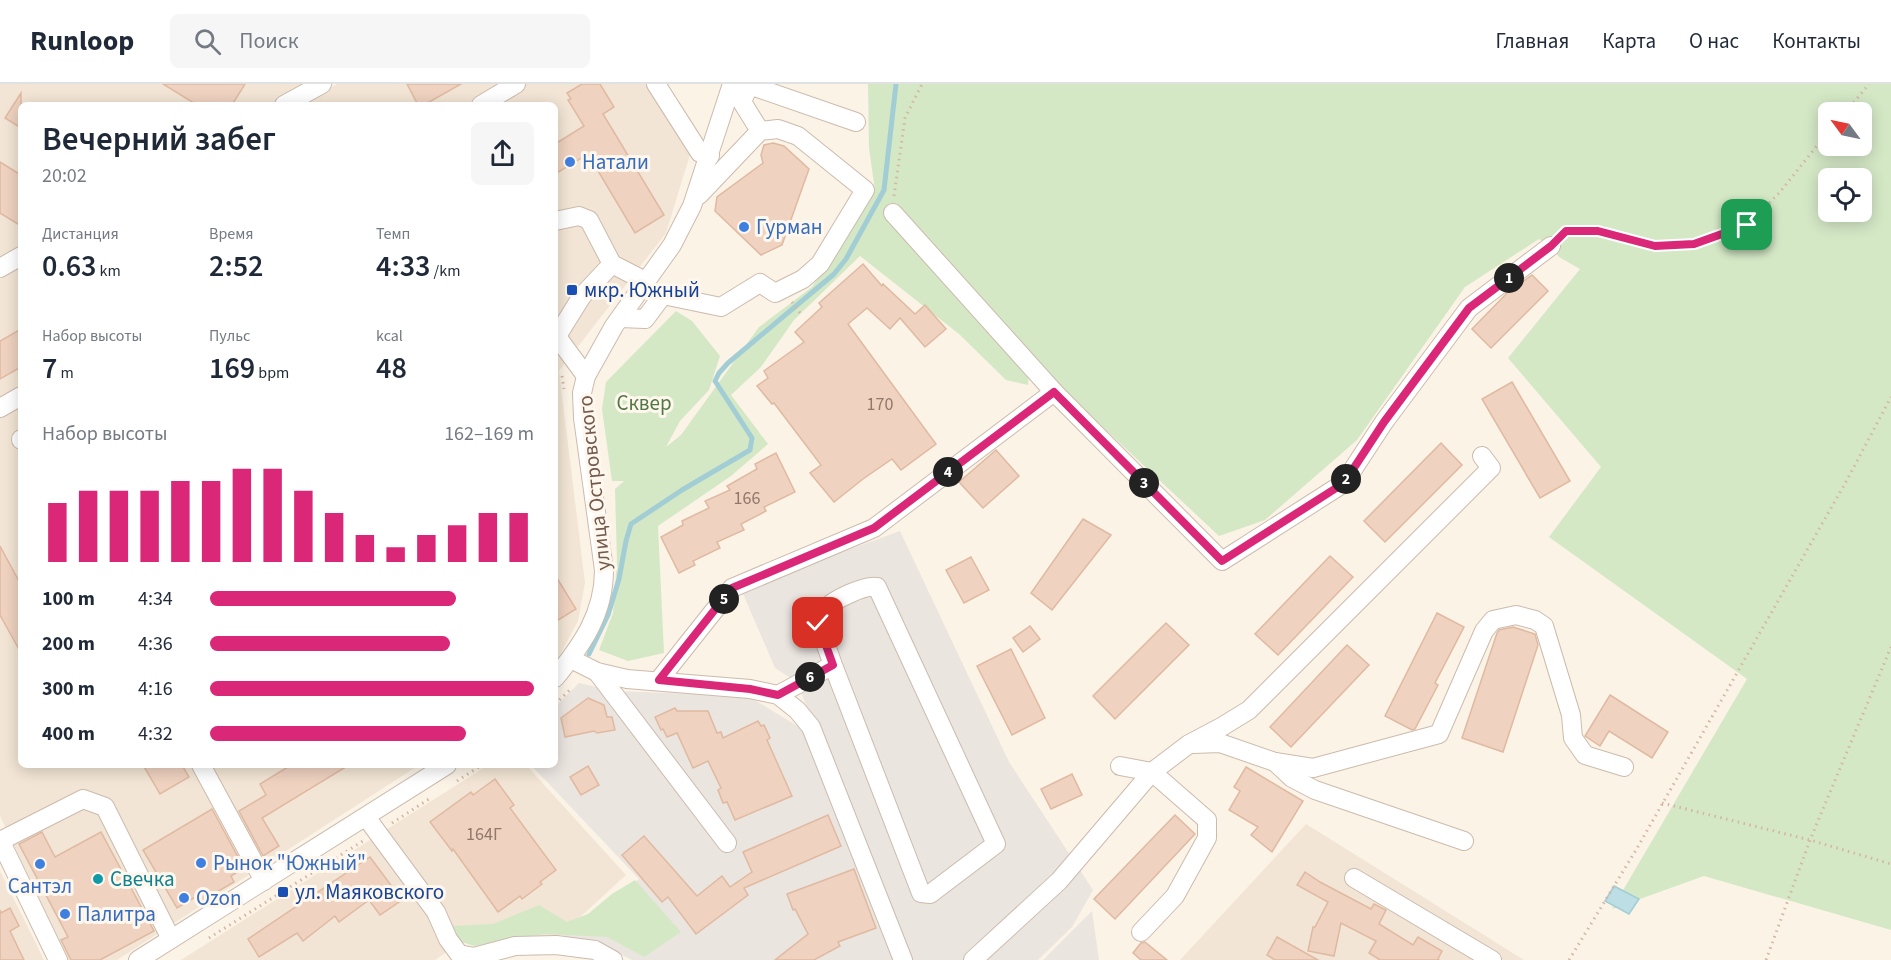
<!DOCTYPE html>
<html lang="ru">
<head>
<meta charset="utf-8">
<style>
	:root { --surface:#fff; --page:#f6f6f7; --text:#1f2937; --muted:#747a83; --line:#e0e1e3; --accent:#db2777 }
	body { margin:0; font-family:"Source Sans 3",sans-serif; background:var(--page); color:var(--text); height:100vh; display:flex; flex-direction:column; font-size:22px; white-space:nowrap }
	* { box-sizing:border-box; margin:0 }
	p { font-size:20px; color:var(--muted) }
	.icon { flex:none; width:33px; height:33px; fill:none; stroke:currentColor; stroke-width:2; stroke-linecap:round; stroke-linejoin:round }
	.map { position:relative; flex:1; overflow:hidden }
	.drawer { position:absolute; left:18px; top:18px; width:540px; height:666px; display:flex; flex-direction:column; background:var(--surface); border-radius:9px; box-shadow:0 3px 15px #0003 }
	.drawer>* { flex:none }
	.needle { width:39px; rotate:303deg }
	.controls { position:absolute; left:1818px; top:18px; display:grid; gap:12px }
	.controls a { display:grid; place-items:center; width:54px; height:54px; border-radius:9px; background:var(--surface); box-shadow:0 3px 15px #0003; font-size:30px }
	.pin { position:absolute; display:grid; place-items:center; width:51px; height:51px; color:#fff; margin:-26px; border-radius:12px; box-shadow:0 3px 9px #0006 }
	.km { position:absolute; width:30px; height:30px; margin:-15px; border-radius:50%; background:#222; color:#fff; font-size:16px; line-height:30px; text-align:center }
	.round { display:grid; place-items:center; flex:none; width:63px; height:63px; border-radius:9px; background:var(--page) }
	.summary { display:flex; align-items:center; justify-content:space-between; height:102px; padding:0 24px }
	h1 { font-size:33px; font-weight:600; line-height:45px }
	.stats { display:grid; grid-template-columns:repeat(3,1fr); gap:9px; height:102px; padding:6px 24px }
	.stats div { display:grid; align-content:center }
	.stats b { font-size:30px; font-weight:600 }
	.stats small { font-size:16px; font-weight:400 }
	.stats p { font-size:16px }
	.chart { height:168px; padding:12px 24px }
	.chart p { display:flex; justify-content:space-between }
	.chart svg { width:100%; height:108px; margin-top:6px; stroke:var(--accent); stroke-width:6 }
	ul { padding:0 24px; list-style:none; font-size:20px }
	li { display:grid; grid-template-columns:96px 72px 1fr; align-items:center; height:45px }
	li i { height:15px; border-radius:8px; background:var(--accent) }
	header { display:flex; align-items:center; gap:36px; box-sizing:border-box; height:84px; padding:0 30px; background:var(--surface); border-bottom:2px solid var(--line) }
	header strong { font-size:28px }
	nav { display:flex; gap:33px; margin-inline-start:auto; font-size:21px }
	.search { width:420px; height:54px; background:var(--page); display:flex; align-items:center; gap:15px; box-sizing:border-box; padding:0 21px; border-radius:9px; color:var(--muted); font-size:22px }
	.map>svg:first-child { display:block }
	.residential { fill:#f2e5d5 }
	.industrial { fill:#ebe5e0 }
	.green { fill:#d4e8c6; fill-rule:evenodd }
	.water { fill:#bcdee4; stroke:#a3cdd5; stroke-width:1.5 }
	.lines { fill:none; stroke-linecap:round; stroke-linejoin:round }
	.stream { stroke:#a3cdd5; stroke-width:5 }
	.building { fill:#efd2c0; stroke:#e0b9a1; stroke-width:1.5 }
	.minor-casing { stroke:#ccbbad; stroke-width:20 }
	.path { stroke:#d4b6a3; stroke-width:3; stroke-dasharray:1.5 4.5; stroke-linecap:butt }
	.minor { stroke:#fff; stroke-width:18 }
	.route-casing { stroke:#fff; stroke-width:12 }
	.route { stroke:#db2777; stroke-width:8 }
	.shop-dot { fill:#3f7fe0; stroke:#fef7ed; stroke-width:2 }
	.transit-dot { fill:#1a4fb4; stroke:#fef7ed; stroke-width:2 }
	.culture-dot { fill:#0f9aa8; stroke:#fef7ed; stroke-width:2 }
	.labels { text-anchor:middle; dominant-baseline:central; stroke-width:6; stroke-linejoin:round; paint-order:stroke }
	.number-label { font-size:18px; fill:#92786a }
	.shop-label { font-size:21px; fill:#366cbe; stroke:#fef7ed; text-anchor:start }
	.transit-label { font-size:21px; fill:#164399; stroke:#fef7ed; text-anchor:start }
	.park-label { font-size:21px; fill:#547845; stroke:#fef7ed }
	.street-label { font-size:21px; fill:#735a4d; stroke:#fef7ed }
	.culture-label { font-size:21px; fill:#0d838f; stroke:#fef7ed; text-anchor:start }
</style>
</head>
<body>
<header>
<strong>Runloop</strong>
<div class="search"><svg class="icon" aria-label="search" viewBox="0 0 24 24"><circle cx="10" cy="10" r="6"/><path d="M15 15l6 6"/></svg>Поиск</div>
<nav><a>Главная</a><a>Карта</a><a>О нас</a><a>Контакты</a></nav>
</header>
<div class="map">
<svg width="1891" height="876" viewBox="0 0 1891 876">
	<rect width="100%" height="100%" fill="#fbf3e6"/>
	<g class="residential">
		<polygon points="0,0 308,0 272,21 21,21 21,163 0,175"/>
		<polygon points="337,0 661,0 695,54 666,149 559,287 585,499 578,537 555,580 555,21 301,21"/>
		<polygon points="21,183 21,681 419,681 117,876 68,876 0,732 0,195"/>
		<polygon points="488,681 526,681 626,791 556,855 460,859 435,876 181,876"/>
		<polygon points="1306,740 1524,876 1180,876"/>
		<polygon points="0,787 44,876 0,876"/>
	</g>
	<g class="industrial">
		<polygon points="900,447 1009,678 1093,806 1072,843 1038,876 907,876 895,851 797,598 775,584 741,505"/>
		<polygon points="579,599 614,607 748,612 804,646 894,876 632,876 598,859 561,853 639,795 531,681 555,681 555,623"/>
		<polygon points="1092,827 1099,876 1043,876"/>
	</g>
	<g class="green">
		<path d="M868,0H1891V846L1704,792L1612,825L1747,595L1549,453L1601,383L1508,274L1580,185L1559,173L1551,162L1539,155L1465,203L1357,356L1265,436L1219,452L1030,275L1028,301L1006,296L959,250L860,172L794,236L761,283L731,311L768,360L731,392L658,442L664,569L628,577L599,566L613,529L617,478L615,405L624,397H612L602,325L606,298L676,227L692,237L720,272L709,306L680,337L666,363L681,351L759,243L812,203L875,106L869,64ZM1828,28H1862V62H1828ZM1828,94H1862V128H1828Z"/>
		<polygon points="635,796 681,848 644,873 607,853 544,850 474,862 456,856 450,842 493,840 539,821 567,838 588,830 612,810"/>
	</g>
	<polygon class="water" points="1614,802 1639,815 1629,830 1605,817"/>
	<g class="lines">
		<polyline class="stream" points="589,570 608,531 619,495 626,457 631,440 682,406 750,366 752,354 715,297 719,289 728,279 834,190 846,175 884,106 896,0"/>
	</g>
	<g class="building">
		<polygon points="163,0 245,0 232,21 197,21"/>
		<polygon points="407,0 461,0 424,21 418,21"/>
		<polygon points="582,0 600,0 614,23 603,30 664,131 635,149 588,70 555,90 555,60 584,42 568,16 571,15 567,9"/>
		<polygon points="21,9 21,44 5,34"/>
		<polygon points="773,59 784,62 809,85 782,161 761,171 715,127 717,113 763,79 761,71 764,61"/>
		<polygon points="0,78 21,91 21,142 0,129"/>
		<polygon points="863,180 882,202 883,200 915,230 925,221 946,245 925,263 900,234 890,245 867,224 848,240 936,360 901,386 892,375 863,395 834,418 810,389 821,381 774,319 772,320 757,302 768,294 764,287 804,258 795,248 822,223 819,219"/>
		<polygon points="1532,191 1548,207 1491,264 1472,245 1508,208"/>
		<polygon points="21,245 21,283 0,295 0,257"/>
		<polygon points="1512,298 1570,397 1540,414 1482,315"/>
		<polygon points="1441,359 1462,381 1385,458 1364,437"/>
		<polygon points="996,366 1019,392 983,424 959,398"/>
		<polygon points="776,369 795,408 764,423 766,427 741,440 744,446 717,458 720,464 693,477 695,481 679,489 661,453 683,441 682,437 709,424 705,417 730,406 727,402 757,385 755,380"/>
		<polygon points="1083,435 1111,451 1052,526 1031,509"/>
		<polygon points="0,462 21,501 21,569 0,531"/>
		<polygon points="1330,472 1353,493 1278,571 1255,550"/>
		<polygon points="971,473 989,506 964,519 946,486"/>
		<polygon points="555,491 576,525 555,538"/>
		<polygon points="1437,529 1464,543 1435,599 1438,601 1415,645 1412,646 1385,632"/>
		<polygon points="1166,539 1189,561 1115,635 1093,612"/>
		<polygon points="1030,542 1040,555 1023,568 1013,554"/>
		<polygon points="1513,543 1535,550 1538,561 1503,668 1462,654 1497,549 1499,546"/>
		<polygon points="1347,561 1369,581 1291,663 1270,643"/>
		<polygon points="1011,565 1045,634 1012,651 977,582"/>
		<polygon points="1610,611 1668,648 1652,674 1609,647 1600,662 1585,652"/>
		<polygon points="588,614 604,621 607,633 612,633 615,646 597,649 594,647 565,653 561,634"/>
		<polygon points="675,624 677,627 708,627 717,649 721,648 723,654 758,637 761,642 764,641 770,654 767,656 792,712 735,736 727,718 723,719 718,706 721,704 708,677 693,684 677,649 667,653 663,645 661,646 655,633"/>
		<polygon points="143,681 182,681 189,693 160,710"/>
		<polygon points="291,681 349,681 262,734 279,762 263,772 239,727 266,711 260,700"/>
		<polygon points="588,682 599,701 581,711 570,693"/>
		<polygon points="1246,683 1303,717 1272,768 1251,751 1258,743 1229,726 1240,707 1234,703"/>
		<polygon points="1072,690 1082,711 1051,725 1041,705"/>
		<polygon points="495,695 514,721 510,724 556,786 540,798 542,800 522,815 520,812 498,828 453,765 452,767 430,738 471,708 473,711"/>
		<polygon points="212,725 244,784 231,792 234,798 200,818 197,812 177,824 143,766"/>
		<polygon points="828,731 841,762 744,804 748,811 696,850 668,813 662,818 622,771 644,752 697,812 722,792 730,803 752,788 743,768"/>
		<polygon points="1175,731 1195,750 1115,835 1094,815"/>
		<polygon points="42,748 55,773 101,748 154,847 100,876 71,876 61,856 68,853 19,760"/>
		<polygon points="370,773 402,816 380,831 369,816 339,838 335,832 303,857 297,849 259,873 248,855"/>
		<polygon points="854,785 876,844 838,858 840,862 814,876 775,876 808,850 795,825 793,826 787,810"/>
		<polygon points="1305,788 1320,798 1371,825 1374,820 1386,826 1379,840 1413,861 1418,853 1442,867 1438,875 1439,876 1380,876 1369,869 1376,857 1341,839 1334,872 1308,867 1313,843 1315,843 1328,818 1297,801"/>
		<polygon points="10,824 19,842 10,847 24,876 0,876 0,826 1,829"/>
		<polygon points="1277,853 1318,876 1275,876 1267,871"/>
		<polygon points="1145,858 1167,876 1141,876 1133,869 1141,859"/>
	</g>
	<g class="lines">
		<g class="minor-casing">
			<g id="minor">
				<polyline points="656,0 700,69 710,72"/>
				<polyline points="284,21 322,0"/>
				<polyline points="481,21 516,0"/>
				<polyline points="760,47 742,18 749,1 856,38"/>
				<polyline points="893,129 1054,308 1222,477 1344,399 1384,338 1469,224 1551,162"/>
				<polyline points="555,137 579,132 589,136 612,180 647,198"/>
				<polyline points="0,184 21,172"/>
				<polyline points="620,234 645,235 663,211 721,223 760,199 775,209 803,195 820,180 865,106 798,52 778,45 760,47 699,111"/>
				<polyline points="555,250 586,292"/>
				<polyline points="557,252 582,212 612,180"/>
				<polyline points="0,324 21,312"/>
				<polyline points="21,355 21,356"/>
				<polyline points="571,575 597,588 627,595 750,605 778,611 797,626 811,643 903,876"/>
				<polyline points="597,588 727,759"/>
				<path d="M555,594C582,561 604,530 604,486L583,334L582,309L586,292L614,242L672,161L692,122L732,0"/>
				<polyline points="659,596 732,504 874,444 1054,308"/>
				<path d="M778,611L833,581L818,539C820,535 822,529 825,525C833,516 866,500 877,503L996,760L930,810L921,809L833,581"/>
				<polyline points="1194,660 1220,659 1275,678 1313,684 1439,650 1484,547 1493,536 1516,531 1535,536 1544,542 1571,631 1573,654 1585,671 1624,683"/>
				<polyline points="1275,678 1292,694 1315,706 1464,757"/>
				<polyline points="201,681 264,797"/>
				<polyline points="1120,682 1152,688 1207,736 1207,754 1175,812 1141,848"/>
				<polyline points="366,733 436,828 448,855 459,870 474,873 515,862 556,861 595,866 613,876"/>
				<polyline points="0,756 58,876"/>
				<polyline points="0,757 83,715 105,723 171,855"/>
				<polyline points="1354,794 1492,876"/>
				<polyline points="138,876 447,681"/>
				<polyline points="973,876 1059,797 1152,688 1189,660 1223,642 1249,626 1491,384 1482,372"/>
			</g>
		</g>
		<g class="path">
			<polyline points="1846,28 1869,0"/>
			<polyline points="894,112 905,34 922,0"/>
			<polyline points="1563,150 1566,147 1598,147 1655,162 1694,160 1747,141 1780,108 1828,48"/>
			<polyline points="792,218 800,229"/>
			<polyline points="562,292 564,305"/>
			<polyline points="555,620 571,605"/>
			<polyline points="457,697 482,681"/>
			<polyline points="1662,719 1810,756 1891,780"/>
			<polyline points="392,739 429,715"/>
			<polyline points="209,854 363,757"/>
			<polyline points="1569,876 1636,766 1847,396 1891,313"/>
			<polyline points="1766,876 1810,756 1891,563"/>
		</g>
		<use href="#minor" class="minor"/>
	</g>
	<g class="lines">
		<g class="route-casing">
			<polyline id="route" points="818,539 833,581 778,611 750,605 659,596 732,504 874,444 1054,308 1222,477 1344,399 1384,338 1469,224 1551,162 1566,147 1598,147 1655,162 1694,160 1747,141"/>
		</g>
		<use href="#route" class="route"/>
	</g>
	<g class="shop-dot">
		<circle cx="570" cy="78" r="6"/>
		<circle cx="744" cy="143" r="6"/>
		<circle cx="201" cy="779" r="6"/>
		<circle cx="40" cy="780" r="6"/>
		<circle cx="184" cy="814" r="6"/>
		<circle cx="65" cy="830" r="6"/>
	</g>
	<g class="transit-dot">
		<rect x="566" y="200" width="12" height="12" rx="3"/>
		<rect x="277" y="802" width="12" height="12" rx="3"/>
	</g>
	<circle class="culture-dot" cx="98" cy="795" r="6"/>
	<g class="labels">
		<g class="number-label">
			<text x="880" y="320">170</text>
			<text x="747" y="414">166</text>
			<text x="484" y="750">164Г</text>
		</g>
		<g class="shop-label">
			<text x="582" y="78">Натали</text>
			<text x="756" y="143">Гурман</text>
			<text x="213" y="779">Рынок "Южный"</text>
			<text x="40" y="802" text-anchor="middle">Сантэл</text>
			<text x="196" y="814">Ozon</text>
			<text x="77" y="830">Палитра</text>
		</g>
		<g class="transit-label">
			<text x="584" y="206">мкр. Южный</text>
			<text x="295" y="808">ул. Маяковского</text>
		</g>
		<g class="park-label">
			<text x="644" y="319">Сквер</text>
		</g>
		<g class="street-label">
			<text transform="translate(594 399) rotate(-96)">улица Островского</text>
		</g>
		<g class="culture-label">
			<text x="110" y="795">Свечка</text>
		</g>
	</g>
</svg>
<div class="controls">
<a><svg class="needle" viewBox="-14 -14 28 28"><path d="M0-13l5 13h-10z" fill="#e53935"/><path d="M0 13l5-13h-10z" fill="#747a83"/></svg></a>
<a><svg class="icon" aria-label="locate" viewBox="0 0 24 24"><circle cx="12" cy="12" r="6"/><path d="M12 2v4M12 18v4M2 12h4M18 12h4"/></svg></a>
</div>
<div class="pin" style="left:1747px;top:141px;background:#1e9e55"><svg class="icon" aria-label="arrive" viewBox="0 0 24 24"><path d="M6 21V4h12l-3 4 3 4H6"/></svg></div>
<div class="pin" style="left:818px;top:539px;background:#d93025"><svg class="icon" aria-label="check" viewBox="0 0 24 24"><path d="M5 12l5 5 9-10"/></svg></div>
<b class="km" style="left:1509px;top:194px">1</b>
<b class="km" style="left:1346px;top:395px">2</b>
<b class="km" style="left:1144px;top:399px">3</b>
<b class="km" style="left:948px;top:388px">4</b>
<b class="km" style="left:724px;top:515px">5</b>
<b class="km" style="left:810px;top:593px">6</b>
<section class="drawer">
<div class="summary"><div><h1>Вечерний забег</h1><p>20:02</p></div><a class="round"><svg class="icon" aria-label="share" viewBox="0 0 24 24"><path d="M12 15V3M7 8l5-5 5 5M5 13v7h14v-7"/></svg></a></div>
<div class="stats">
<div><p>Дистанция</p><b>0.63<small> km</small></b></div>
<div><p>Время</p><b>2:52</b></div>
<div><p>Темп</p><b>4:33<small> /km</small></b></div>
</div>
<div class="stats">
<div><p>Набор высоты</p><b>7<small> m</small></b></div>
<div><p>Пульс</p><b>169<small> bpm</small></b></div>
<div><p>kcal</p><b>48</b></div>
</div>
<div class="chart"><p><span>Набор высоты</span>162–169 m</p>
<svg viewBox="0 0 160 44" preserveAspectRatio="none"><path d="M5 44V20M15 44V15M25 44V15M35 44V15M45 44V11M55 44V11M65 44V6M75 44V6M85 44V15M95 44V24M105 44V33M115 44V38M125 44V33M135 44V29M145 44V24M155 44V24"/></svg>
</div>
<ul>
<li><b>100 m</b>4:34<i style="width:76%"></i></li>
<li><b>200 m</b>4:36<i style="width:74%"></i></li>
<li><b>300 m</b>4:16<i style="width:100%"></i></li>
<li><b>400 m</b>4:32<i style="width:79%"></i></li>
</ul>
</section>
</div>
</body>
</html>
